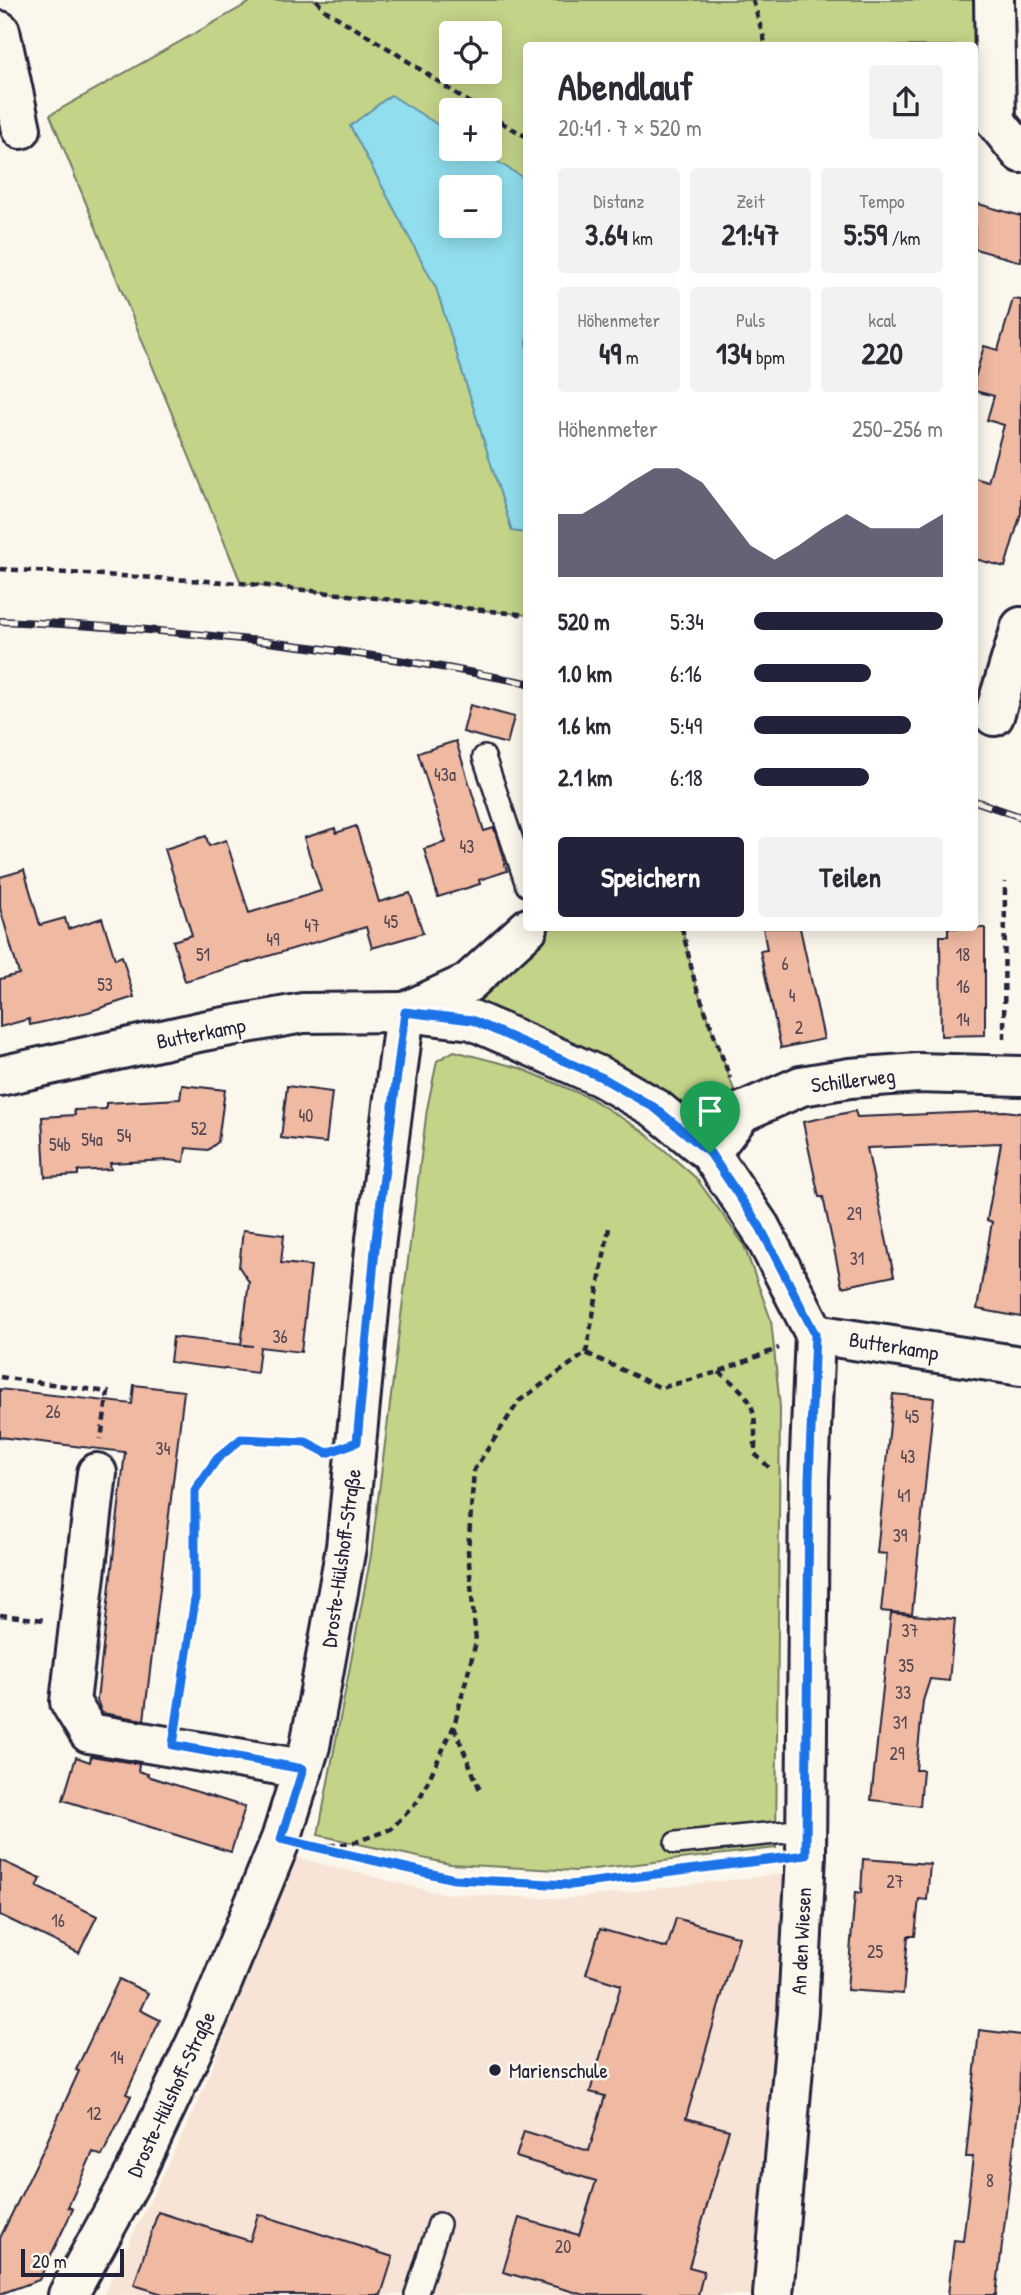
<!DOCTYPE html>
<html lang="de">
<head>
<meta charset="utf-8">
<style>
	:root { --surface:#fff; --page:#f2f2f3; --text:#2b2b33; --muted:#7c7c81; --accent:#22223b }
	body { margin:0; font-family:"Patrick Hand",sans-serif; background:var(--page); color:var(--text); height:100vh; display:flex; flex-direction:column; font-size:26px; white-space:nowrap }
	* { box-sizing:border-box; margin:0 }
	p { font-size:23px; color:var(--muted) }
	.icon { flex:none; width:38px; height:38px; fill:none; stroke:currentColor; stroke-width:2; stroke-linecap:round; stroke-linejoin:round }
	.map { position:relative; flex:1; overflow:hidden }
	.side { position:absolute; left:523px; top:42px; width:455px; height:889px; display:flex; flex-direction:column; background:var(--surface); border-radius:7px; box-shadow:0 4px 18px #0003 }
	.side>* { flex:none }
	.controls { position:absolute; left:439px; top:21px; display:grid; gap:14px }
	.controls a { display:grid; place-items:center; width:63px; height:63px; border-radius:7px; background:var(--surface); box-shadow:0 4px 18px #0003; font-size:35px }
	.scale { position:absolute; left:21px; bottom:18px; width:103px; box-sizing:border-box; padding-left:7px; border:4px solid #22223b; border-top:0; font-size:19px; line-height:24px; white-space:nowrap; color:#22223b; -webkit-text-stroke:5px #fbf7ec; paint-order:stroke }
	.pin { position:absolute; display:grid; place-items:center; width:60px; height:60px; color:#fff; margin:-72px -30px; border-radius:50% 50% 50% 0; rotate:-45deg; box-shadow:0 0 7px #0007 }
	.pin .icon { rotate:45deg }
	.round { display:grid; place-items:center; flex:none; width:74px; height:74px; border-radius:7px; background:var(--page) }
	.summary { display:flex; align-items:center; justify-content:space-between; height:119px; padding:0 35px }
	h1 { font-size:38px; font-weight:700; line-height:52px }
	.metrics { display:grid; grid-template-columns:repeat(3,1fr); gap:10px; height:119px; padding:7px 35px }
	.metrics div { display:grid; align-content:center; border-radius:7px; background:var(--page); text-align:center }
	.metrics b { font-size:30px; font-weight:700 }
	.metrics small { font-size:19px; font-weight:400 }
	.metrics p { font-size:19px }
	.chart { height:196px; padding:14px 35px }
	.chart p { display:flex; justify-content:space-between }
	.chart svg { width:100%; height:126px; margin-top:7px; fill:var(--accent); opacity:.7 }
	.cta { display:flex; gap:14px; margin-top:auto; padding:14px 35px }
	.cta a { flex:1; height:80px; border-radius:7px; background:var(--accent); color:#fff; font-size:28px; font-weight:700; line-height:80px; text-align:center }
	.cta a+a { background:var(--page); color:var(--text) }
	ul { padding:0 35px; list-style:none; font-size:23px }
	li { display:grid; grid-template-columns:112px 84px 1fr; align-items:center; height:52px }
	li i { height:18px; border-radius:9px; background:var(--accent) }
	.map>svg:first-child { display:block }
	.built { fill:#f7e4d6 }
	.green { fill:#c3d388; stroke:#727a62; stroke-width:2; fill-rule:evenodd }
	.water { fill:#90deee; stroke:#6493a6; stroke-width:2; fill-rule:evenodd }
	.building { fill:#efb9a2; stroke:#22223b; stroke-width:2 }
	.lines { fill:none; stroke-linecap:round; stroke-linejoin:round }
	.service-casing { stroke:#22223b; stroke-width:26 }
	.minor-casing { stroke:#22223b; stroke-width:44 }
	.path { stroke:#22223b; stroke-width:4.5; stroke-dasharray:7 5; stroke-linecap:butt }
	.service { stroke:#fbf7ec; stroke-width:21 }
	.minor { stroke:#fbf7ec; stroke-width:38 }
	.rail-casing { stroke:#22223b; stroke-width:8 }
	.rail { stroke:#fbf7ec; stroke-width:5; stroke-dasharray:16; stroke-linecap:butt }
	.route-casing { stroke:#fff; stroke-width:14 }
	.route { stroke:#1a73e8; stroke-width:9 }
	.poi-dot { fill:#22223b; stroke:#fbf7ec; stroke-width:2.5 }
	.labels { text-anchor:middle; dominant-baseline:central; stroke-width:5; stroke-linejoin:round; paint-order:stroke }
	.number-label { font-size:18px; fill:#554855 }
	.street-label { font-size:21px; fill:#22223b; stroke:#fbf7ec }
	.poi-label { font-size:21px; fill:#22223b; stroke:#fbf7ec; text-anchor:start }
</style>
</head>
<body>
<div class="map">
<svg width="1021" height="2295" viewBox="0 0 1021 2295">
	<rect width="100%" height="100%" fill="#fbf7ec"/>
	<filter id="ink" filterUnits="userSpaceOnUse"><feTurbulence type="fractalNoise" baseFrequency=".0143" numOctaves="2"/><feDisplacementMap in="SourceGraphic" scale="14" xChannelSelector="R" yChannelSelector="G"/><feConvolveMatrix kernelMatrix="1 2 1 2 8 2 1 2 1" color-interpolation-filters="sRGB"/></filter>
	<g filter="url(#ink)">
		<polygon class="built" points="290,1856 439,1893 566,1899 790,1873 759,2262 752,2295 103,2295 194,2112 230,2023"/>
		<g class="green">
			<path d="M254,0H991L986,38L975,69V46H527V615L241,583L50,115ZM452,33H490V72H452ZM452,110H490V149H452ZM452,187H490V226H452Z"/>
			<polygon points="528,928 682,928 695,983 742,1112 710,1153 472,1020 468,983"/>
			<polygon points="454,1051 520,1068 590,1098 644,1132 696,1178 743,1243 771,1320 780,1407 776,1848 576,1871 450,1864 318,1835 371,1555 427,1109 437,1061"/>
		</g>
		<path class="water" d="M391,95L451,133L452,149H477L527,180V533L512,531L436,288L350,126ZM452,187H490V226H452Z"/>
		<g class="building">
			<polygon points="975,203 1021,216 1021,262 975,249"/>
			<polygon points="1013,299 1021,300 1021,513 1005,567 975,559 975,478 988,482 1004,425 987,420 994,396 975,391 975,378 984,346 998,350"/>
			<polygon points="470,705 514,717 507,744 463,732"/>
			<polygon points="456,741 484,831 494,828 507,871 479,880 480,884 438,897 424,849 446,842 418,753"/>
			<polygon points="356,826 379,902 410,893 423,933 372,948 366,927 185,981 173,941 192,935 165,849 206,836 209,846 226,840 249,913 321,891 304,838 335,828 336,833"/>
			<polygon points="24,870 40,925 65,918 68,929 102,918 115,959 122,956 134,997 88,1012 30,1025 29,1019 0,1027 0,979 19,974 0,908 0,877"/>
			<polygon points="763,928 800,928 824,1039 781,1048 760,951 767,950"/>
			<polygon points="948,928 985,928 985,1035 941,1036 940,936 948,936"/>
			<polygon points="182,1085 225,1090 218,1142 208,1150 186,1148 184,1162 168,1160 110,1163 111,1169 78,1171 78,1175 45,1177 42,1117 75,1115 74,1110 106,1109 106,1103 180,1099"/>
			<polygon points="287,1086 332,1092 326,1143 281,1138"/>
			<polygon points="855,1111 857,1117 1005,1111 1021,1113 1021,1317 977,1309 992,1222 987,1220 1001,1143 867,1148 894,1276 842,1287 823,1197 819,1197 803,1122"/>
			<polygon points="243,1230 284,1235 281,1263 311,1266 301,1352 260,1347 257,1373 170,1362 173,1337 253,1346 241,1345 249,1282 239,1267"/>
			<polygon points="134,1385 184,1391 144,1720 102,1713 97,1700 125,1452 0,1437 0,1389 132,1404"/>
			<polygon points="893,1394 934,1398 912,1614 881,1611 887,1554 877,1553"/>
			<polygon points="891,1613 955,1619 949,1681 930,1679 923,1701 916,1770 923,1770 920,1806 871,1800"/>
			<polygon points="91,1756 139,1764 138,1771 148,1774 147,1776 245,1807 231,1852 63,1800 76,1757 90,1762"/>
			<polygon points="863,1859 930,1864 927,1900 919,1899 915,1936 908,1936 903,1994 847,1990 855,1892 861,1893"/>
			<polygon points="0,1860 41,1879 37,1887 97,1916 79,1953 0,1915"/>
			<polygon points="676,1918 739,1937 686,2118 729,2130 689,2267 704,2271 698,2295 585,2295 503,2272 519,2218 579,2235 596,2181 516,2157 524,2131 589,2151 605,2096 590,2092 621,1985 586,1974 600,1929 667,1948"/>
			<polygon points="119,1979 148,1993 140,2010 160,2020 126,2094 131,2096 102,2156 93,2152 68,2207 73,2209 39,2280 0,2294 0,2238 45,2146 79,2071 76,2070"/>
			<polygon points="979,2030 1021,2035 1019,2103 996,2295 948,2295 954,2240 963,2241 973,2157 966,2157"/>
			<polygon points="158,2212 250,2241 258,2214 393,2257 381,2295 166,2295 134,2285"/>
		</g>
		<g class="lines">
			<g class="service-casing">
				<g id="service">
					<polyline points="484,757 527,885"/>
					<polyline points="676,1843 806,1830"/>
					<polyline points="416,2295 439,2224"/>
				</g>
			</g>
			<g class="minor-casing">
				<g id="minor">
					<polyline points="994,0 996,122 1021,153"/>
					<polyline points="0,31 21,129"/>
					<polyline points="994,716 1021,627"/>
					<polyline points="405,1012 468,983 528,928"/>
					<polyline points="0,1076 203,1031 303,1013 405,1012 472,1020 601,1077 655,1108 710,1153 760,1227 815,1334 809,1479 806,1855 798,2012 773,2295"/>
					<polyline points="710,1153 742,1112 801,1086 850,1078 918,1073 1021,1076"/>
					<polyline points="815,1334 1021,1366"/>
					<polyline points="97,1473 70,1702 89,1733 303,1769"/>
					<polyline points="68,2295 135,2173 208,2017 281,1839 310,1746 346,1547 376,1239 405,1012"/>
				</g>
			</g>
			<g class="path">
				<polyline points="316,0 325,10 391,50 481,110"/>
				<polyline points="753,0 766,46"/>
				<polyline points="490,116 527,137"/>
				<polyline points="0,569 241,583 527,615"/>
				<polyline points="682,928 695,983 730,1078"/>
				<polyline points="1004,1039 1005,882"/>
				<polyline points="586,1353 609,1228"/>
				<path d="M719,1372C758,1401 755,1408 755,1454L772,1470"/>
				<polyline points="0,1377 108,1392 101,1439"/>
				<polyline points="0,1615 45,1620"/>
				<polyline points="178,1713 195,1599 194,1536 195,1490 217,1459 241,1439 306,1442 318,1448"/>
				<polyline points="454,1727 480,1790"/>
				<polyline points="317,1847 353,1843 391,1829 419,1800 454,1726 476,1642 468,1551 474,1470 519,1401 586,1353 661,1388 718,1372 779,1348"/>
				<polyline points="322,1848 454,1879 570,1885 673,1872"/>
			</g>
			<use href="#service" class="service"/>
			<use href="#minor" class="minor"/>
			<g class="rail-casing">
				<g id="rail">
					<path d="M0,621C177,628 353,648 527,683"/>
					<polyline points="975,801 1021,817"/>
				</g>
			</g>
			<use href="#rail" class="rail"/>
		</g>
	</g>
	<g class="lines" filter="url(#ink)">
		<g class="route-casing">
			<polygon id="route" points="405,1012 472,1020 601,1077 655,1108 710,1153 760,1227 815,1334 809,1479 806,1855 570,1885 454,1879 281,1839 303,1769 173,1745 195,1599 195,1490 217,1459 241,1439 306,1442 327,1453 357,1442 376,1239"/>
		</g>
		<use href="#route" class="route"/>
	</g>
	<circle class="poi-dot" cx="495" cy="2070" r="7"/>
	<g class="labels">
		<g class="number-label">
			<text x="445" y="774">43a</text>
			<text x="467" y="846">43</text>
			<text x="391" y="921">45</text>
			<text x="312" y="925">47</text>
			<text x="273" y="939">49</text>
			<text x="203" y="954">51</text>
			<text x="963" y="954">18</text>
			<text x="785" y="963">6</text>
			<text x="105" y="984">53</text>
			<text x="963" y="986">16</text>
			<text x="792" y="995">4</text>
			<text x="963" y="1019">14</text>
			<text x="799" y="1027">2</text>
			<text x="306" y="1115">40</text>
			<text x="199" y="1128">52</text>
			<text x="124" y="1135">54</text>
			<text x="92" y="1139">54a</text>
			<text x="60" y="1144">54b</text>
			<text x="854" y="1213">29</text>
			<text x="857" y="1258">31</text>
			<text x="280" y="1336">36</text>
			<text x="53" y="1411">26</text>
			<text x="912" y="1416">45</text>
			<text x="163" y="1448">34</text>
			<text x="908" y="1456">43</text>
			<text x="904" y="1495">41</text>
			<text x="900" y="1535">39</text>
			<text x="910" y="1630">37</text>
			<text x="906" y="1665">35</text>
			<text x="903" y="1692">33</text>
			<text x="900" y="1722">31</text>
			<text x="897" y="1753">29</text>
			<text x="895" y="1881">27</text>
			<text x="58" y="1920">16</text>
			<text x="875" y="1951">25</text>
			<text x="117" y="2057">14</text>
			<text x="94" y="2113">12</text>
			<text x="990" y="2180">8</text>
			<text x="563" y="2246">20</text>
		</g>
		<g class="street-label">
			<text transform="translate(201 1033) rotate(-11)">Butterkamp</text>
			<text transform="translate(853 1080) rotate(-7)">Schillerweg</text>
			<text transform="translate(894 1346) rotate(9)">Butterkamp</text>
			<text transform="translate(341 1558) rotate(-82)">Droste-Hülshoff-Straße</text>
			<text transform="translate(801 1941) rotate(-87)">An den Wiesen</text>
			<text transform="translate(171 2094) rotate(-65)">Droste-Hülshoff-Straße</text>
		</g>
		<g class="poi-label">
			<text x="509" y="2070">Marienschule</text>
		</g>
	</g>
</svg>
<div class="controls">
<a><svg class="icon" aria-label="locate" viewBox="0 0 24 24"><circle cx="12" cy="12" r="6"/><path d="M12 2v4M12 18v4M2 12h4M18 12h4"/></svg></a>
<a>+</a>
<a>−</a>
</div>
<div class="scale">20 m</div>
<div class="pin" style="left:710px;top:1153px;background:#1e9e55"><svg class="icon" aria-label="arrive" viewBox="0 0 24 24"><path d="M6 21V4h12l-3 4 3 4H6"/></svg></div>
<section class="side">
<div class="summary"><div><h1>Abendlauf</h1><p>20:41 · 7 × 520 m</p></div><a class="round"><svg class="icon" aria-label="share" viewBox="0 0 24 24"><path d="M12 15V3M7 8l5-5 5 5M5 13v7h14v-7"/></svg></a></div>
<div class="metrics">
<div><p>Distanz</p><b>3.64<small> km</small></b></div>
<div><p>Zeit</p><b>21:47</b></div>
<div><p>Tempo</p><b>5:59<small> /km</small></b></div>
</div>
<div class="metrics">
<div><p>Höhenmeter</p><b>49<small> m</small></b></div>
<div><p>Puls</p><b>134<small> bpm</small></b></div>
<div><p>kcal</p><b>220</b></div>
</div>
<div class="chart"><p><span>Höhenmeter</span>250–256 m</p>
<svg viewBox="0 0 160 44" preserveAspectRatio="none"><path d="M0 44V22L10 22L20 17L30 11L40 6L50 6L60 11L70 22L80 33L90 38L100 33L110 27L120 22L130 27L140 27L150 27L160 22V44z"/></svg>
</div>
<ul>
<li><b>520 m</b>5:34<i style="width:100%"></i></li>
<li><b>1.0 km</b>6:16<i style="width:62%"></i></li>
<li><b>1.6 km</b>5:49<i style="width:83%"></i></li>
<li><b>2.1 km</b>6:18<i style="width:61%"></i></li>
</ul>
<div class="cta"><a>Speichern</a><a>Teilen</a></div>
</section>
</div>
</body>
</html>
